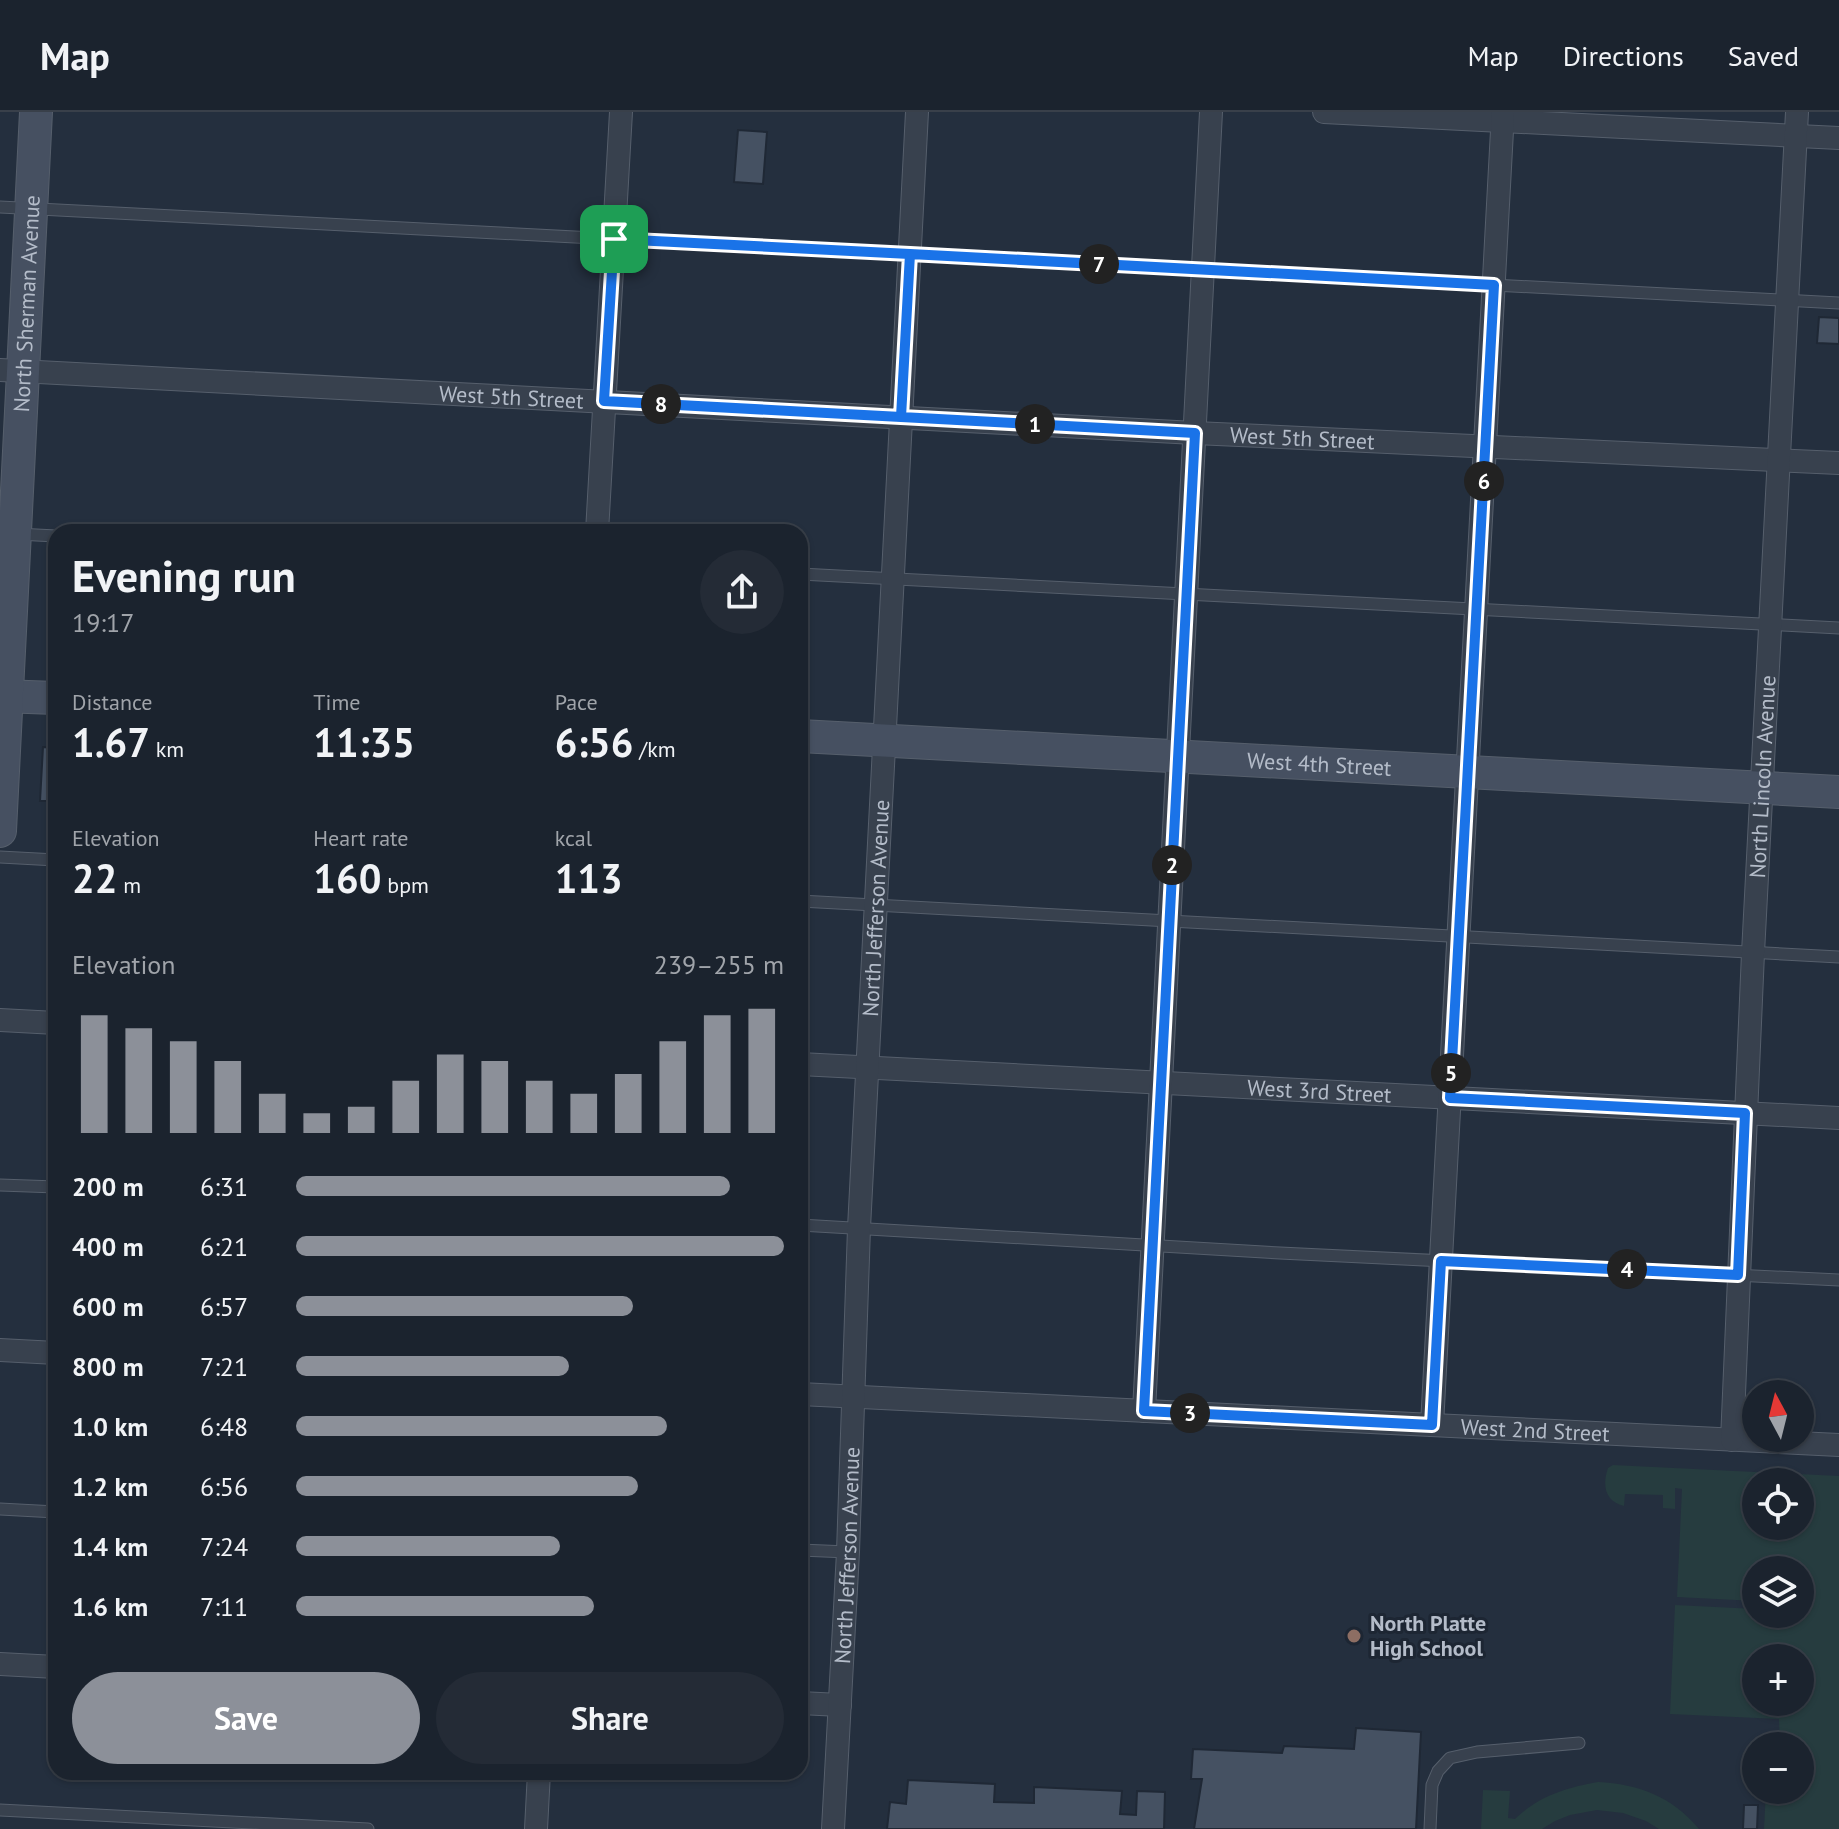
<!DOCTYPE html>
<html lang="en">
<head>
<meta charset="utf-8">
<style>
	:root { --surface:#1b232e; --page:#242b36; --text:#f1f3f6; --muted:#a0a4aa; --line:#39404a; --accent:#8c9099 }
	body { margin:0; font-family:"PT Sans",sans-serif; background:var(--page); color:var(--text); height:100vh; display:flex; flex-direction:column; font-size:30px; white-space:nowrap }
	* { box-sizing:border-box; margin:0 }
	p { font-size:26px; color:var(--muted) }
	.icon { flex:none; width:44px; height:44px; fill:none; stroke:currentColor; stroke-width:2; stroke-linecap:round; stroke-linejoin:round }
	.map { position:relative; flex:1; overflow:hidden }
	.side { position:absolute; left:48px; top:412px; width:760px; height:1256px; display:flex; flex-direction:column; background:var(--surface); border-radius:24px; box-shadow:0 2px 6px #0004,0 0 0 2px var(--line) }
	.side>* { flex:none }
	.needle { width:52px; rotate:353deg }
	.fabs { position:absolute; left:1742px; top:1268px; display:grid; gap:16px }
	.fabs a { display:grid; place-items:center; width:72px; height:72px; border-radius:50%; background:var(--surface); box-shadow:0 2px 6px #0004,0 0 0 2px var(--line); font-size:40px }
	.pin { position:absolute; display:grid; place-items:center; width:68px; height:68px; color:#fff; margin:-34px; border-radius:16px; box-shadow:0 4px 12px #0006 }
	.km { position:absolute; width:40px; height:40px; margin:-20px; border-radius:50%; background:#222; color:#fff; font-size:22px; line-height:40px; text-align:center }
	.round { display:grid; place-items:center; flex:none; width:84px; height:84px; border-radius:42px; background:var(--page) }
	.headline { display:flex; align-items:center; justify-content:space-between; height:136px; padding:0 24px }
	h1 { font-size:44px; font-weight:600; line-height:60px }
	.stats { display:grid; grid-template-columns:repeat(3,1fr); gap:12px; height:136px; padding:8px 24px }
	.stats div { display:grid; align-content:center }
	.stats b { font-size:40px; font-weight:600 }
	.stats small { font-size:22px; font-weight:400 }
	.stats p { font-size:22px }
	.chart { height:224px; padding:16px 24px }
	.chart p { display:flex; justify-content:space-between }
	.chart svg { width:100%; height:144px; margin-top:8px; stroke:var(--accent); stroke-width:6 }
	.button { display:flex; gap:16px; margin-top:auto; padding:16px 24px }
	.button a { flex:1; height:92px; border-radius:48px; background:var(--accent); color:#fff; font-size:32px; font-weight:600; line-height:92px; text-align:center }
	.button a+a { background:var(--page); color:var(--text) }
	ul { padding:0 24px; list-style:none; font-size:26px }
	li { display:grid; grid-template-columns:128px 96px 1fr; align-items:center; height:60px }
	li i { height:20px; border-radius:10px; background:var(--accent) }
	header { display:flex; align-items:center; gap:48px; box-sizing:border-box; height:112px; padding:0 40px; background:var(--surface); border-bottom:2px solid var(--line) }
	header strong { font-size:38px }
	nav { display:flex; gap:44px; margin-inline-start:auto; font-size:28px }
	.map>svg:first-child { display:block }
	.green { fill:#263c3f; fill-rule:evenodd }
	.building { fill:#455162; stroke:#1f2835; stroke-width:2 }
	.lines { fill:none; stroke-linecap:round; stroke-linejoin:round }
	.lane-casing { stroke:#565f6c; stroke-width:13 }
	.street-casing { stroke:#565f6c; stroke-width:24 }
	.secondary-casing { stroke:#565f6c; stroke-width:34 }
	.lane { stroke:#38414e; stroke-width:11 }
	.street { stroke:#38414e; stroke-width:22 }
	.secondary { stroke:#465061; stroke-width:32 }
	.route-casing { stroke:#fff; stroke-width:16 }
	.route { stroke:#1a73e8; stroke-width:10 }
	.education-dot { fill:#8d6e63; stroke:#1d2633; stroke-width:3 }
	.labels { text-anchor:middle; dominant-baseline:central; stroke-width:6; stroke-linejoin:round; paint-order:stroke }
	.street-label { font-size:22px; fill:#b4bcc9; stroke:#1d2633 }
	.poi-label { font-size:22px; font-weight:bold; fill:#b4bcc9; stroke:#1d2633; text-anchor:start }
</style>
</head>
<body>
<header>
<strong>Map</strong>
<nav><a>Map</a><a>Directions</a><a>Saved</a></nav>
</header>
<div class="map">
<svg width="1839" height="1717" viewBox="0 0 1839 1717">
	<rect width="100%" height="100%" fill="#242f3e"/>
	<g class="green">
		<path d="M1613,1353L1839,1364V1717H1764L1766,1678H1800V1634H1780L1779,1607L1670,1602L1675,1493L1756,1497V1502H1800V1458H1756V1489L1677,1485L1682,1377L1675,1376V1397L1663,1396V1383L1625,1382L1624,1394C1605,1389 1602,1374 1608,1356ZM1756,1370H1800V1414H1756ZM1756,1546H1800V1590H1756Z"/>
		<path d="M1598,1670C1638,1672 1673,1685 1699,1717H1659L1646,1709L1623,1701L1597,1698L1570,1703L1555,1709L1542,1717H1481L1483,1678L1510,1679L1508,1706L1515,1707C1539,1684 1565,1676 1598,1670Z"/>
	</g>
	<g class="building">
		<polygon points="738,18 767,20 763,72 734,70"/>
		<polygon points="1819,205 1839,206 1839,232 1817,231"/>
		<polygon points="43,635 56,636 56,689 40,689"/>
		<polygon points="1356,1616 1421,1620 1416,1717 1194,1717 1202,1667 1191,1667 1193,1637 1282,1641 1284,1634 1354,1637"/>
		<polygon points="908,1668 995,1672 994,1690 1034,1691 1034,1675 1122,1679 1120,1702 1136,1703 1137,1679 1165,1680 1164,1717 887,1717 890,1690 906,1692"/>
		<polygon points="1744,1693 1758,1693 1757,1717 1743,1717"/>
	</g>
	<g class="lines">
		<g class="lane-casing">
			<g id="lane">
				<polyline points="0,95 1839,191"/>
				<polyline points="17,422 56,424"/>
				<polyline points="800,462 1839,516"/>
				<polyline points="0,745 56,748"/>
				<polyline points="800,789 1839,845"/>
				<polyline points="0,1073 56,1075"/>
				<polyline points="800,1113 1280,1141 1839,1168"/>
				<polyline points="0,1397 56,1400"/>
				<polyline points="800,1438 848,1440"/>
				<polyline points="0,1698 368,1717"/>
				<polyline points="1430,1717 1432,1673 1438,1659 1450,1646 1477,1640 1579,1631"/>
			</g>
		</g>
		<g class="street-casing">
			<g id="street">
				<polyline points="1324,0 1839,26"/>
				<path id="s1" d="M0,258L1195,321L1839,351"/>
				<polyline points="597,420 621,0"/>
				<polyline points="0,908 56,911"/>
				<path id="s2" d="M800,952L1839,1006"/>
				<polyline points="0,1238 56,1241"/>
				<path id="s3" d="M800,1282L1839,1333"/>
				<polyline points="1144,1299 1211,0"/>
				<polyline points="1432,1313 1503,0"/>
				<path id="s4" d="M1732,1328L1753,841L1797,0"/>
				<polyline points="0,1552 56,1555"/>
				<polyline points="800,1591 840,1593"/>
				<polyline points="536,1717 539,1660"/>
				<path id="s5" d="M833,1717L848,1440L859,1116L917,0"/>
			</g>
		</g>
		<g class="secondary-casing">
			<g id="secondary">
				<polyline points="0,584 56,586"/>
				<path id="s6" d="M800,624L1839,680"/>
				<path id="s7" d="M0,719L36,0"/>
			</g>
		</g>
		<use href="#lane" class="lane"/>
		<use href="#street" class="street"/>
		<use href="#secondary" class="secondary"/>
	</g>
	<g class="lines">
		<g class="route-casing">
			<polyline id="route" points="614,127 910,142 901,305 1195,321 1144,1299 1432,1313 1441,1149 1738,1163 1745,1001 1450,986 1494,173 910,142 901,305 604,289 614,127"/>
		</g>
		<use href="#route" class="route"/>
	</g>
	<circle class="education-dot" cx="1354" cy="1524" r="8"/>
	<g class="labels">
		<g class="street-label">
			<text stroke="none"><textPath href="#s7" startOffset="528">North Sherman Avenue</textPath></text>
			<text stroke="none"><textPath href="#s1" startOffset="512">West 5th Street</textPath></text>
			<text stroke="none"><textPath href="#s1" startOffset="1304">West 5th Street</textPath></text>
			<text stroke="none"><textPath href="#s6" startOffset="520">West 4th Street</textPath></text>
			<text stroke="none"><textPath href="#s4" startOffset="664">North Lincoln Avenue</textPath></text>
			<text stroke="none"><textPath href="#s5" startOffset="922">North Jefferson Avenue</textPath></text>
			<text stroke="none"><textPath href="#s2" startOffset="520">West 3rd Street</textPath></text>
			<text stroke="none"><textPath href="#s3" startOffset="736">West 2nd Street</textPath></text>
			<text stroke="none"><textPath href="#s5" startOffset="274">North Jefferson Avenue</textPath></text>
		</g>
		<g class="poi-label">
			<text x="1370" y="1511">North Platte<tspan x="1370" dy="25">High School</tspan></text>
		</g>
	</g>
</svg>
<div class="fabs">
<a><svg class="needle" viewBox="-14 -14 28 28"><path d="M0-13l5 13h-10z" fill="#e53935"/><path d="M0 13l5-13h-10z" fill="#a0a4aa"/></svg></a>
<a><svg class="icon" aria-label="locate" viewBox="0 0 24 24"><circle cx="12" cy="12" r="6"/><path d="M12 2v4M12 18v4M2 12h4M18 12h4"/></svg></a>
<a><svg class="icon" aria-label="layers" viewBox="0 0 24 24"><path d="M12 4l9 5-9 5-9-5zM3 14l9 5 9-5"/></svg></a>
<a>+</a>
<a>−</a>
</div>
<div class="pin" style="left:614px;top:127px;background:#1e9e55"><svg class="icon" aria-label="arrive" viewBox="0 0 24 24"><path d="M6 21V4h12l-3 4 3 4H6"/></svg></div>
<b class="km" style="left:1035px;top:312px">1</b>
<b class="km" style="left:1172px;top:753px">2</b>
<b class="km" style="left:1190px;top:1301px">3</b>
<b class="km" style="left:1627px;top:1157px">4</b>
<b class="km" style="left:1451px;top:961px">5</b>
<b class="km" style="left:1484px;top:369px">6</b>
<b class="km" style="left:1099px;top:152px">7</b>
<b class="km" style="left:661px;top:292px">8</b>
<section class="side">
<div class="headline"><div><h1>Evening run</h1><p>19:17</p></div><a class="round"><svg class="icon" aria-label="share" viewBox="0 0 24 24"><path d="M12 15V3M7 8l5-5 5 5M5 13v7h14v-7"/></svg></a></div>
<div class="stats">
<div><p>Distance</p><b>1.67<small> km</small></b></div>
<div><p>Time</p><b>11:35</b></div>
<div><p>Pace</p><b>6:56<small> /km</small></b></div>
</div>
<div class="stats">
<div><p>Elevation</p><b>22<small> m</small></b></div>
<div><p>Heart rate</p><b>160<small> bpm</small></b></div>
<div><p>kcal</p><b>113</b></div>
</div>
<div class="chart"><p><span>Elevation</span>239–255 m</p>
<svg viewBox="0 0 160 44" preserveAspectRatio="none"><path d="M5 44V8M15 44V12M25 44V16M35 44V22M45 44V32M55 44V38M65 44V36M75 44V28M85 44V20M95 44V22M105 44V28M115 44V32M125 44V26M135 44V16M145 44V8M155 44V6"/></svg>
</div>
<ul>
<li><b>200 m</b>6:31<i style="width:89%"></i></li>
<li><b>400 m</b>6:21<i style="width:100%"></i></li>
<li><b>600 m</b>6:57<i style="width:69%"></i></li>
<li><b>800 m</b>7:21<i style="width:56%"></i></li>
<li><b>1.0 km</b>6:48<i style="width:76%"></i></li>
<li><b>1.2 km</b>6:56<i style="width:70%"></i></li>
<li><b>1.4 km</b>7:24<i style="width:54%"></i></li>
<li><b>1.6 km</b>7:11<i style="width:61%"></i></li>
</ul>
<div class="button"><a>Save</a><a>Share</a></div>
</section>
</div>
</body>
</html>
